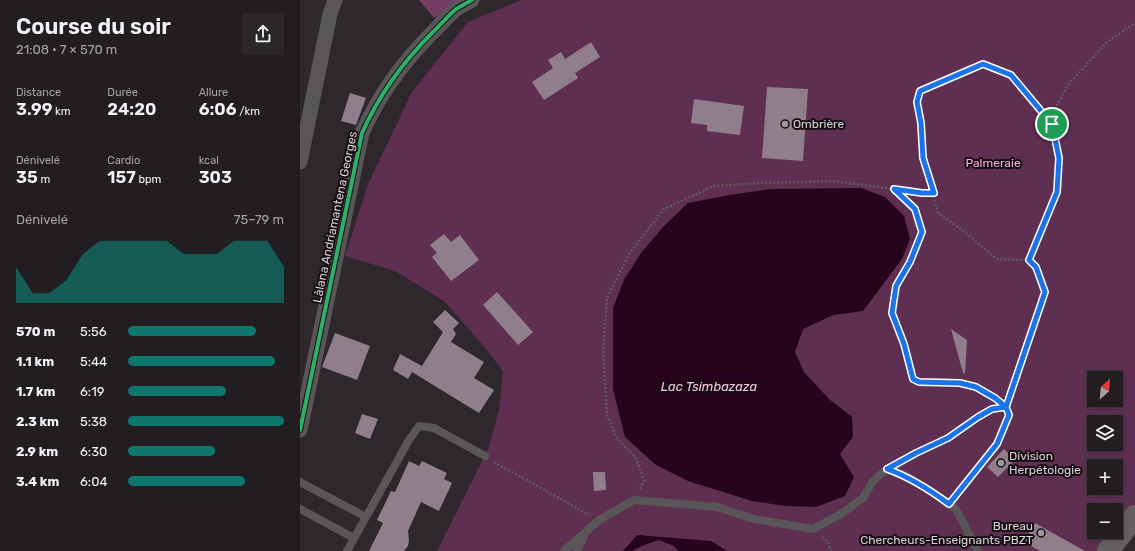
<!DOCTYPE html>
<html lang="fr">
<head>
<meta charset="utf-8">
<style>
	:root { --surface:#221d20; --page:#2a2629; --text:#f1f3f6; --muted:#a2a2a5; --line:#3f3b3e; --accent:#0f766e }
	body { margin:0; font-family:Rubik,sans-serif; background:var(--page); color:var(--text); height:100vh; display:flex; flex-direction:column; font-size:15px; white-space:nowrap }
	* { box-sizing:border-box; margin:0 }
	p { font-size:13px; color:var(--muted) }
	.icon { flex:none; width:22px; height:22px; fill:none; stroke:currentColor; stroke-width:2; stroke-linecap:round; stroke-linejoin:round }
	.map { position:relative; flex:1; overflow:hidden }
	.side { display:flex; flex-direction:column; background:var(--surface); width:300px }
	.side>* { flex:none }
	.needle { width:26px; rotate:26deg }
	.controls { position:absolute; left:787px; top:371px; display:grid; gap:8px }
	.controls a { display:grid; place-items:center; width:36px; height:36px; border-radius:0px; background:var(--surface); box-shadow:0 2px 6px #0003,0 0 0 1px var(--line); font-size:20px }
	.pin { position:absolute; display:grid; place-items:center; width:34px; height:34px; color:#fff; margin:-17px; border:2px solid #fff; border-radius:50%; box-shadow:0 1px 4px #0007 }
	.round { display:grid; place-items:center; flex:none; width:42px; height:42px; border-radius:0px; background:var(--page) }
	.headline { display:flex; align-items:center; justify-content:space-between; height:68px; padding:0 16px }
	h1 { font-size:22px; font-weight:600; line-height:30px }
	.stats { display:grid; grid-template-columns:repeat(3,1fr); gap:6px; height:68px; padding:4px 16px }
	.stats div { display:grid; align-content:center }
	.stats b { font-size:17px; font-weight:600 }
	.stats small { font-size:11px; font-weight:400 }
	.stats p { font-size:11px }
	.chart { height:112px; padding:8px 16px }
	.chart p { display:flex; justify-content:space-between }
	.chart svg { width:100%; height:72px; margin-top:4px; fill:var(--accent); opacity:.7 }
	ul { padding:0 16px; list-style:none; font-size:13px }
	li { display:grid; grid-template-columns:64px 48px 1fr; align-items:center; height:30px }
	li i { height:10px; border-radius:5px; background:var(--accent) }
	main { display:flex; flex:1; min-height:0 }
	.map>svg:first-child { display:block }
	.green { fill:#5e2f51; fill-rule:evenodd }
	.forest { fill:#723d62 }
	.water { fill:#25041c }
	.building { fill:#907f8a }
	.lines { fill:none; stroke-linecap:round; stroke-linejoin:round }
	.path { stroke:#5e5b5d; stroke-width:2.5; stroke-dasharray:2 2; stroke-linecap:butt }
	.lane { stroke:#595658; stroke-width:8 }
	.street { stroke:#595658; stroke-width:15 }
	.secondary { stroke:#646062; stroke-width:22 }
	.cycleway-casing { stroke:#150f13; stroke-width:6 }
	.cycleway { stroke:#2db169; stroke-width:4 }
	.route-casing { stroke:#fff; stroke-width:8 }
	.route { stroke:#1a73e8; stroke-width:5 }
	.poi-dot { fill:#9e969a; stroke:#150f13; stroke-width:1.5 }
	.labels { text-anchor:middle; dominant-baseline:central; stroke-width:4; stroke-linejoin:round; paint-order:stroke }
	.poi-label { font-size:12px; fill:#dad1d6; stroke:#150f13; text-anchor:start }
	.park-label { font-size:12px; fill:#fab2e3; stroke:#150f13 }
	.street-label { font-size:12px; fill:#dad1d6; stroke:#150f13 }
	.water-label { font-size:13px; font-style:italic; fill:#fbc4e9; stroke:#150f13 }
</style>
</head>
<body>
<main>
<section class="side">
<div class="headline"><div><h1>Course du soir</h1><p>21:08 · 7 × 570 m</p></div><a class="round"><svg class="icon" aria-label="share" viewBox="0 0 24 24"><path d="M12 15V3M7 8l5-5 5 5M5 13v7h14v-7"/></svg></a></div>
<div class="stats">
<div><p>Distance</p><b>3.99<small> km</small></b></div>
<div><p>Durée</p><b>24:20</b></div>
<div><p>Allure</p><b>6:06<small> /km</small></b></div>
</div>
<div class="stats">
<div><p>Dénivelé</p><b>35<small> m</small></b></div>
<div><p>Cardio</p><b>157<small> bpm</small></b></div>
<div><p>kcal</p><b>303</b></div>
</div>
<div class="chart"><p><span>Dénivelé</span>75–79 m</p>
<svg viewBox="0 0 160 44" preserveAspectRatio="none"><path d="M0 44V22L10 38L20 38L30 30L40 14L50 6L60 6L70 6L80 6L90 6L100 14L110 14L120 14L130 6L140 6L150 6L160 22V44z"/></svg>
</div>
<ul>
<li><b>570 m</b>5:56<i style="width:82%"></i></li>
<li><b>1.1 km</b>5:44<i style="width:94%"></i></li>
<li><b>1.7 km</b>6:19<i style="width:63%"></i></li>
<li><b>2.3 km</b>5:38<i style="width:100%"></i></li>
<li><b>2.9 km</b>6:30<i style="width:56%"></i></li>
<li><b>3.4 km</b>6:04<i style="width:75%"></i></li>
</ul>
</section>
<div class="map">
<svg width="835" height="551" viewBox="0 0 835 551">
	<rect width="100%" height="100%" fill="#2e272b"/>
	<path class="green" d="M221,0H835V513L805,551H137L188,449L199,411L203,371L181,343L144,301L95,271L45,256L68,184L112,92L168,22ZM794,378H816V400H794ZM794,422H816V444H794ZM794,466H816V488H794ZM794,510H816V532H794Z"/>
	<polygon class="forest" points="119,0 165,0 134,18"/>
	<g class="water">
		<polygon points="561,188 585,197 604,216 610,239 602,259 563,311 533,315 503,329 495,352 504,372 529,399 552,417 553,437 540,454 554,477 545,496 516,507 485,506 452,501 388,481 356,465 325,437 313,389 313,308 324,280 341,253 363,227 388,203 430,195 471,189"/>
		<polygon points="337,535 411,541 427,551 378,551 374,546 359,540 344,545 332,551 323,551"/>
	</g>
	<g class="building">
		<polygon points="291,42 300,57 275,73 278,78 244,100 232,82 253,68 248,60 261,52 265,59"/>
		<polygon points="467,87 508,89 503,161 462,158"/>
		<polygon points="50,93 66,98 56,125 41,121"/>
		<polygon points="394,99 444,106 440,135 407,131 407,125 391,123"/>
		<polygon points="144,234 151,242 160,235 179,260 151,281 132,257 137,253 130,245"/>
		<polygon points="197,292 233,332 218,345 183,305"/>
		<polygon points="145,310 159,323 153,329 156,334 151,342 184,362 174,378 194,390 179,413 112,372 108,379 93,370 100,354 122,366 143,332 133,322"/>
		<polygon points="651,329 667,340 665,373 663,373"/>
		<polygon points="35,333 70,346 57,380 22,367"/>
		<polygon points="62,414 78,419 70,439 55,433"/>
		<polygon points="704,449 715,460 698,477 687,467"/>
		<polygon points="109,461 119,466 122,461 147,473 144,479 152,483 139,511 121,502 108,531 109,541 108,546 104,551 69,551 83,523 77,520 91,491 95,492"/>
		<polygon points="293,472 305,472 306,490 294,491"/>
		<polygon points="735,523 785,551 740,551 724,542"/>
	</g>
	<g class="lines">
		<g class="path">
			<polyline points="749,120 768,85 807,42 835,23"/>
			<polyline points="595,189 622,193 634,193"/>
			<polyline points="194,462 289,515"/>
			<polyline points="600,462 648,438 678,417 692,409 706,407 709,415 697,444 656,496"/>
			<path d="M340,489L344,481L336,458L316,437L307,414L303,350L307,298L329,254L364,209L414,186L462,183L533,181L594,189L615,209L622,233L610,263L596,286L592,313L604,344L608,364L613,379C627,386 644,382 659,383C677,384 694,396 706,407L745,292L736,267L729,260L697,259L661,229L638,213L623,158L621,123L617,103L619,91L683,64L711,75L752,124L759,158L757,192L729,260"/>
			<polyline points="522,537 528,542 531,551"/>
		</g>
		<g class="lane">
			<polyline points="0,482 66,517"/>
			<polyline points="0,509 54,538"/>
			<polyline points="47,551 109,440 119,426 134,428 185,456"/>
			<polyline points="264,551 299,520 334,500 417,507 454,519 513,529 541,514 563,498 573,481 587,469 604,475 632,492 656,509 678,551"/>
			<polyline points="277,551 284,536"/>
		</g>
		<g class="street">
			<polyline points="0,162 30,14 35,0"/>
			<path d="M0,430L62,133C79,95 103,62 132,33C140,25 148,16 156,9C161,6 167,3 172,0"/>
		</g>
		<polyline class="secondary" points="808,551 835,516"/>
		<g class="cycleway-casing">
			<path id="cycleway" d="M0,430L62,133C79,95 103,62 132,33C140,25 148,16 156,9C161,6 167,3 172,0"/>
		</g>
		<use href="#cycleway" class="cycleway"/>
	</g>
	<g class="lines">
		<g class="route-casing">
			<path id="route" d="M752,124L711,75L683,64L620,91L617,102L621,123L623,158L634,193H622L594,189L615,209L622,232L610,262L596,286L592,313L604,344L613,379L619,382L660,383L676,387L695,398L706,407L709,415L697,444L649,504C630,490 610,477 587,469L616,453L648,438L678,417L692,409L706,407L745,292L736,267L729,260L757,192L759,158L752,124"/>
		</g>
		<use href="#route" class="route"/>
	</g>
	<g class="poi-dot">
		<circle cx="485" cy="124" r="4"/>
		<circle cx="701" cy="463" r="4"/>
		<circle cx="741" cy="533" r="4"/>
	</g>
	<g class="labels">
		<g class="poi-label">
			<text x="493" y="124">Ombrière</text>
			<text x="709" y="456">Division<tspan x="709" dy="14">Herpétologie</tspan></text>
			<text x="733" y="526" text-anchor="end">Bureau<tspan x="733" dy="14">Chercheurs-Enseignants PBZT</tspan></text>
		</g>
		<g class="park-label">
			<text x="693" y="163">Palmeraie</text>
		</g>
		<g class="street-label">
			<text transform="translate(35 217) rotate(-78)">Làlana Andriamantena Georges</text>
		</g>
		<g class="water-label">
			<text x="409" y="386">Lac Tsimbazaza</text>
		</g>
	</g>
</svg>
<div class="controls">
<a><svg class="needle" viewBox="-14 -14 28 28"><path d="M0-13l5 13h-10z" fill="#e53935"/><path d="M0 13l5-13h-10z" fill="#a2a2a5"/></svg></a>
<a><svg class="icon" aria-label="layers" viewBox="0 0 24 24"><path d="M12 4l9 5-9 5-9-5zM3 14l9 5 9-5"/></svg></a>
<a>+</a>
<a>−</a>
</div>
<div class="pin" style="left:752px;top:124px;background:#1e9e55"><svg class="icon" aria-label="arrive" viewBox="0 0 24 24"><path d="M6 21V4h12l-3 4 3 4H6"/></svg></div>
</div>
</main>
</body>
</html>
